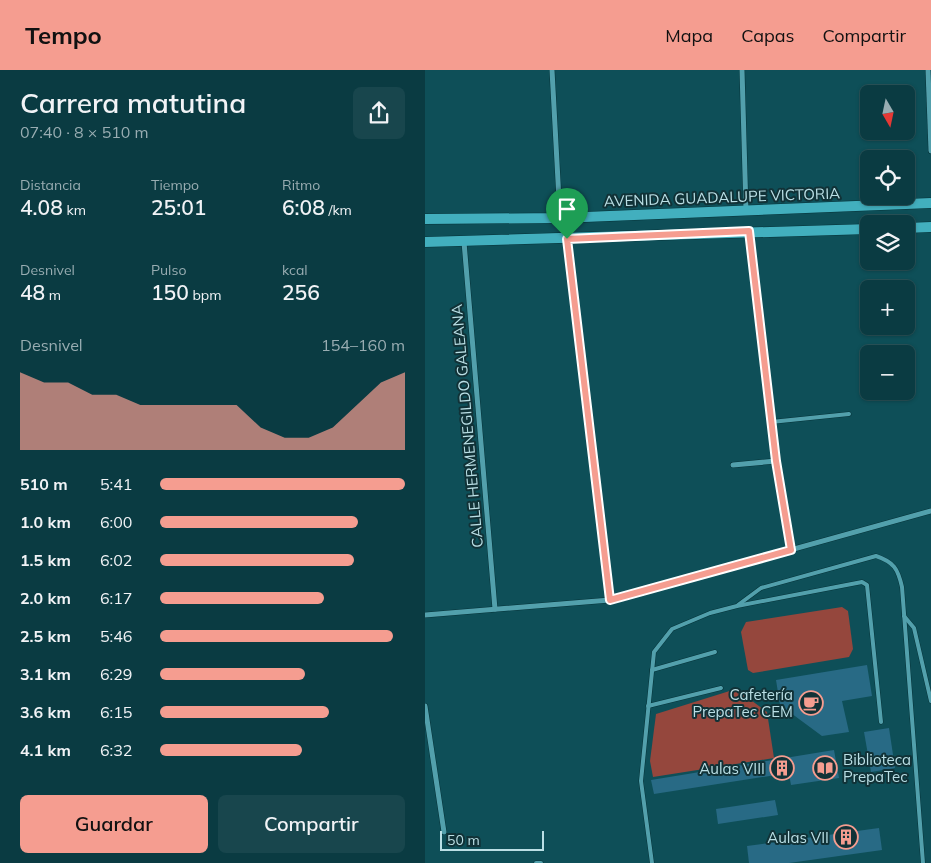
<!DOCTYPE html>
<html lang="es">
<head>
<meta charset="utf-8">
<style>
	:root { --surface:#0a3b42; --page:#18464d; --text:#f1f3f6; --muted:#99adb2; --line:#2a555b; --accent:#f59d90 }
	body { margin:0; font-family:Mulish,sans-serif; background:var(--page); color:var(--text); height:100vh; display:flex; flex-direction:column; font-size:19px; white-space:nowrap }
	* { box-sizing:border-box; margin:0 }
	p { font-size:16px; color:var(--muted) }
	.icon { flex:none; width:28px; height:28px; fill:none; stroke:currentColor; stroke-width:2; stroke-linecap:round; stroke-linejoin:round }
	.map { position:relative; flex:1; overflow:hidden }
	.side { display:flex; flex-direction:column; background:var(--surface); width:425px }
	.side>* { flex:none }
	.needle { width:32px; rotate:171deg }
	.controls { position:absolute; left:435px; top:15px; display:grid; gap:10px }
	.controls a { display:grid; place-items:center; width:55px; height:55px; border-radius:8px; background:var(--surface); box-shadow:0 1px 4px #0004,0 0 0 1px var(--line); font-size:25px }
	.scale { position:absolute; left:15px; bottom:12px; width:104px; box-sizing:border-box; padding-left:5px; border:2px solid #badfe5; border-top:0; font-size:14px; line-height:18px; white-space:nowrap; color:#badfe5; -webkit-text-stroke:4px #113237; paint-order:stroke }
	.pin { position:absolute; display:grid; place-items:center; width:42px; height:42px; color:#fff; margin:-51px -21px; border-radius:50% 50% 50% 0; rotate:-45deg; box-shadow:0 0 5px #0007 }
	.pin .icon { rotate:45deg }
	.round { display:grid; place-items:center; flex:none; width:52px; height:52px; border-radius:8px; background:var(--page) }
	.headline { display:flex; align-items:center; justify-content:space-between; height:85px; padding:0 20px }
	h1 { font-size:28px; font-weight:600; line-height:38px }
	.figures { display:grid; grid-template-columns:repeat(3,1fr); gap:8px; height:85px; padding:5px 20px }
	.figures div { display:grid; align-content:center }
	.figures b { font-size:21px; font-weight:600 }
	.figures small { font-size:14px; font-weight:400 }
	.figures p { font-size:14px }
	.chart { height:140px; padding:10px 20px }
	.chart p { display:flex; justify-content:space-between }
	.chart svg { width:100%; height:90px; margin-top:5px; fill:var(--accent); opacity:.7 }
	.primary-button { display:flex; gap:10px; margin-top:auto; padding:10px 20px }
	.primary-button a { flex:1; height:58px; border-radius:8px; background:var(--accent); color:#111; font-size:20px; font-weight:600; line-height:58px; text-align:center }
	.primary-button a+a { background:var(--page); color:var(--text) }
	ul { padding:0 20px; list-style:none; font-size:16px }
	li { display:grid; grid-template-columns:80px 60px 1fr; align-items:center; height:38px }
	li i { height:12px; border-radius:6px; background:var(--accent) }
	header { display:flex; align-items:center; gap:30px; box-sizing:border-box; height:70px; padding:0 25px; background:var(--accent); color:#111 }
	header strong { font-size:24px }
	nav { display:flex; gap:28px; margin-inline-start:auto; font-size:18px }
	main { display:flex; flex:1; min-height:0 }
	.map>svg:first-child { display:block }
	.green { fill:#95473d }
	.building { fill:#286a85 }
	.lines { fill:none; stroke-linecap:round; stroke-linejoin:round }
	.lane-casing { stroke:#063339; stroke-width:5 }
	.street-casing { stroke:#063339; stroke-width:6 }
	.secondary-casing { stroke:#063339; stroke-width:11 }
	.lane { stroke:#52a0ac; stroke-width:4 }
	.street { stroke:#52a0ac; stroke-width:5 }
	.secondary { stroke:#42afbe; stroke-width:10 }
	.route-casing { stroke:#fff; stroke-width:10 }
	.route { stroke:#f59d90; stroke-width:6 }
	.labels { text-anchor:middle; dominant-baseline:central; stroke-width:4; stroke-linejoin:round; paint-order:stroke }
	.street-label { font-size:15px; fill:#badfe5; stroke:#113237 }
	.poi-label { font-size:15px; fill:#badfe5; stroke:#113237; text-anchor:end }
</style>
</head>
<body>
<header>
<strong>Tempo</strong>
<nav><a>Mapa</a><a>Capas</a><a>Compartir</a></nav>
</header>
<main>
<section class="side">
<div class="headline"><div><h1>Carrera matutina</h1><p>07:40 · 8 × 510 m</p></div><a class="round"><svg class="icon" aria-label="share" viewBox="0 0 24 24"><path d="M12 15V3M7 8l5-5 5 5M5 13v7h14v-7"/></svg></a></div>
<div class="figures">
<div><p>Distancia</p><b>4.08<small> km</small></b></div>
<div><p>Tiempo</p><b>25:01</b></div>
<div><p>Ritmo</p><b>6:08<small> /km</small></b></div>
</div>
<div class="figures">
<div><p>Desnivel</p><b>48<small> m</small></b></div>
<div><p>Pulso</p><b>150<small> bpm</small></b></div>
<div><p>kcal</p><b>256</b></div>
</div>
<div class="chart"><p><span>Desnivel</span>154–160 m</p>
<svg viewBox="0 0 160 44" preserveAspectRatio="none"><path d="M0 44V6L10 11L20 11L30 17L40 17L50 22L60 22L70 22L80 22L90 22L100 33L110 38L120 38L130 33L140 22L150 11L160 6V44z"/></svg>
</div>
<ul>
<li><b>510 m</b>5:41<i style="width:100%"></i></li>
<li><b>1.0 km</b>6:00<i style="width:81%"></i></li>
<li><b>1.5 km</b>6:02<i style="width:79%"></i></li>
<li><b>2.0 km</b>6:17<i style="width:67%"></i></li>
<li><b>2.5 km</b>5:46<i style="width:95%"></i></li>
<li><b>3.1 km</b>6:29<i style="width:59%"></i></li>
<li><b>3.6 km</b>6:15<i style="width:69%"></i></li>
<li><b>4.1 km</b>6:32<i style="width:58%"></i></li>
</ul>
<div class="primary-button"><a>Guardar</a><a>Compartir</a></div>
</section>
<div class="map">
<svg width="506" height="793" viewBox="0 0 506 793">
	<rect width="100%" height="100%" fill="#0e4f58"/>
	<g class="green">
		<polygon points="417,537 423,541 428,579 424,587 328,603 323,600 316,562 321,552"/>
		<polygon points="311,619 342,642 349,688 228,707 225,691 231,644"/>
	</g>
	<g class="building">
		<polygon points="442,595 447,626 417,631 424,662 397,666 355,635 351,610"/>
		<polygon points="464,658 470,698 446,702 439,662"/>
		<polygon points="409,680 414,708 366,715 364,704 351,705 229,724 226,710"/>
		<polygon points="350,730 353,745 293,754 291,739"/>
		<polygon points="454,758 457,780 364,793 324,793 322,776"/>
	</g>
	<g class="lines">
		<g class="lane-casing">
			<g id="lane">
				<polyline points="346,352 424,344"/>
				<path d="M313,535L336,518L451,486C469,492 473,499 477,517L498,793"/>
				<polyline points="479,546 489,558 506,631"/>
				<polyline points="227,600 290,582"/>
				<polyline points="223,636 296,618"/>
				<polyline points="111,793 116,793"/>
				<polyline points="227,793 216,711 229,582 247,559 285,543 312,536 437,512 442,515 456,652"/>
			</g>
		</g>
		<g class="street-casing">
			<g id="street">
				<polyline points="127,0 135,148"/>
				<polyline points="317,0 321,140"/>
				<polyline points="503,0 506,81"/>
				<polyline points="324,163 351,391 366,479"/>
				<polyline points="142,169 185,530"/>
				<polyline points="39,172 70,539"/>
				<polyline points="308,395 351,391"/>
				<polyline points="0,545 185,530 506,441"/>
				<polyline points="0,636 19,762"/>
			</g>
		</g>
		<g class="secondary-casing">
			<g id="secondary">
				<polyline points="0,149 135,148 506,133"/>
				<polyline points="481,158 506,157"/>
				<polyline points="0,172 444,159"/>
			</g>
		</g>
		<use href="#lane" class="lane"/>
		<use href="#street" class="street"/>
		<use href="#secondary" class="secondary"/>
	</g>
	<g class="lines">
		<g class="route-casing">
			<polygon id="route" points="324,161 351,391 366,480 185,530 142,169"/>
		</g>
		<use href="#route" class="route"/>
	</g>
	<defs>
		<g id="cafe-ring" transform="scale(1.25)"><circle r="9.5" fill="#113237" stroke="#f59d90" stroke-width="1.5"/><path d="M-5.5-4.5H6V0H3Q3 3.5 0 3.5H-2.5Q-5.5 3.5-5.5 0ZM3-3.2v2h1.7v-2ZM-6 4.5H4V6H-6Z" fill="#f59d90"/></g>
		<g id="building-ring" transform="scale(1.25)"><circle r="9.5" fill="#113237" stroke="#f59d90" stroke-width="1.5"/><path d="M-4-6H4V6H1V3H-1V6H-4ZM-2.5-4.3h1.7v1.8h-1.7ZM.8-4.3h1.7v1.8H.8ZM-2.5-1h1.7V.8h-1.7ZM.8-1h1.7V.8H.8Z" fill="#f59d90"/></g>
		<g id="library-ring" transform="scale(1.25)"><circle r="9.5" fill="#113237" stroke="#f59d90" stroke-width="1.5"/><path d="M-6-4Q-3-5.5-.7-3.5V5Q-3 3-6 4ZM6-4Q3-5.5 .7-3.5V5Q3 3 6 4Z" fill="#f59d90"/></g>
	</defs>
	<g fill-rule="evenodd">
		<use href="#cafe-ring" x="386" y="633"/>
		<use href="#building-ring" x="357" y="698"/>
		<use href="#library-ring" x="400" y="698"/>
		<use href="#building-ring" x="421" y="767"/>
	</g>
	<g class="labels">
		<g class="street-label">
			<text transform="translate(297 127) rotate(-2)">AVENIDA GUADALUPE VICTORIA</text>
			<text transform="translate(42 356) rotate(-95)">CALLE HERMENEGILDO GALEANA</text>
		</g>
		<g class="poi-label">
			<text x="368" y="624">Cafetería<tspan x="368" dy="17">PrepaTec CEM</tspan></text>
			<text x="418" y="689" text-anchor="start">Biblioteca<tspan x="418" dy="17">PrepaTec</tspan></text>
			<text x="340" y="698">Aulas VIII</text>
			<text x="404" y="767">Aulas VII</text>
		</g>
	</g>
</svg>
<div class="controls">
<a><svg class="needle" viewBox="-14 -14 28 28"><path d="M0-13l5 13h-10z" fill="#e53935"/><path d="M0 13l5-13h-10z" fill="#99adb2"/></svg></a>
<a><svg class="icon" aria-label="locate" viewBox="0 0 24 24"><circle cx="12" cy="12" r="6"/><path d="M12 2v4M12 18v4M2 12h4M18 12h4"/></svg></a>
<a><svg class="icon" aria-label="layers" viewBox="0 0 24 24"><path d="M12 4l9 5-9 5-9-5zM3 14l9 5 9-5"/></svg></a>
<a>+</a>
<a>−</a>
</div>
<div class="scale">50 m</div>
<div class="pin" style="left:142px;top:169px;background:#1e9e55"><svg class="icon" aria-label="arrive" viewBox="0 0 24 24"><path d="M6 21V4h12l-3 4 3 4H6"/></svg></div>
</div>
</main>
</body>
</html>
